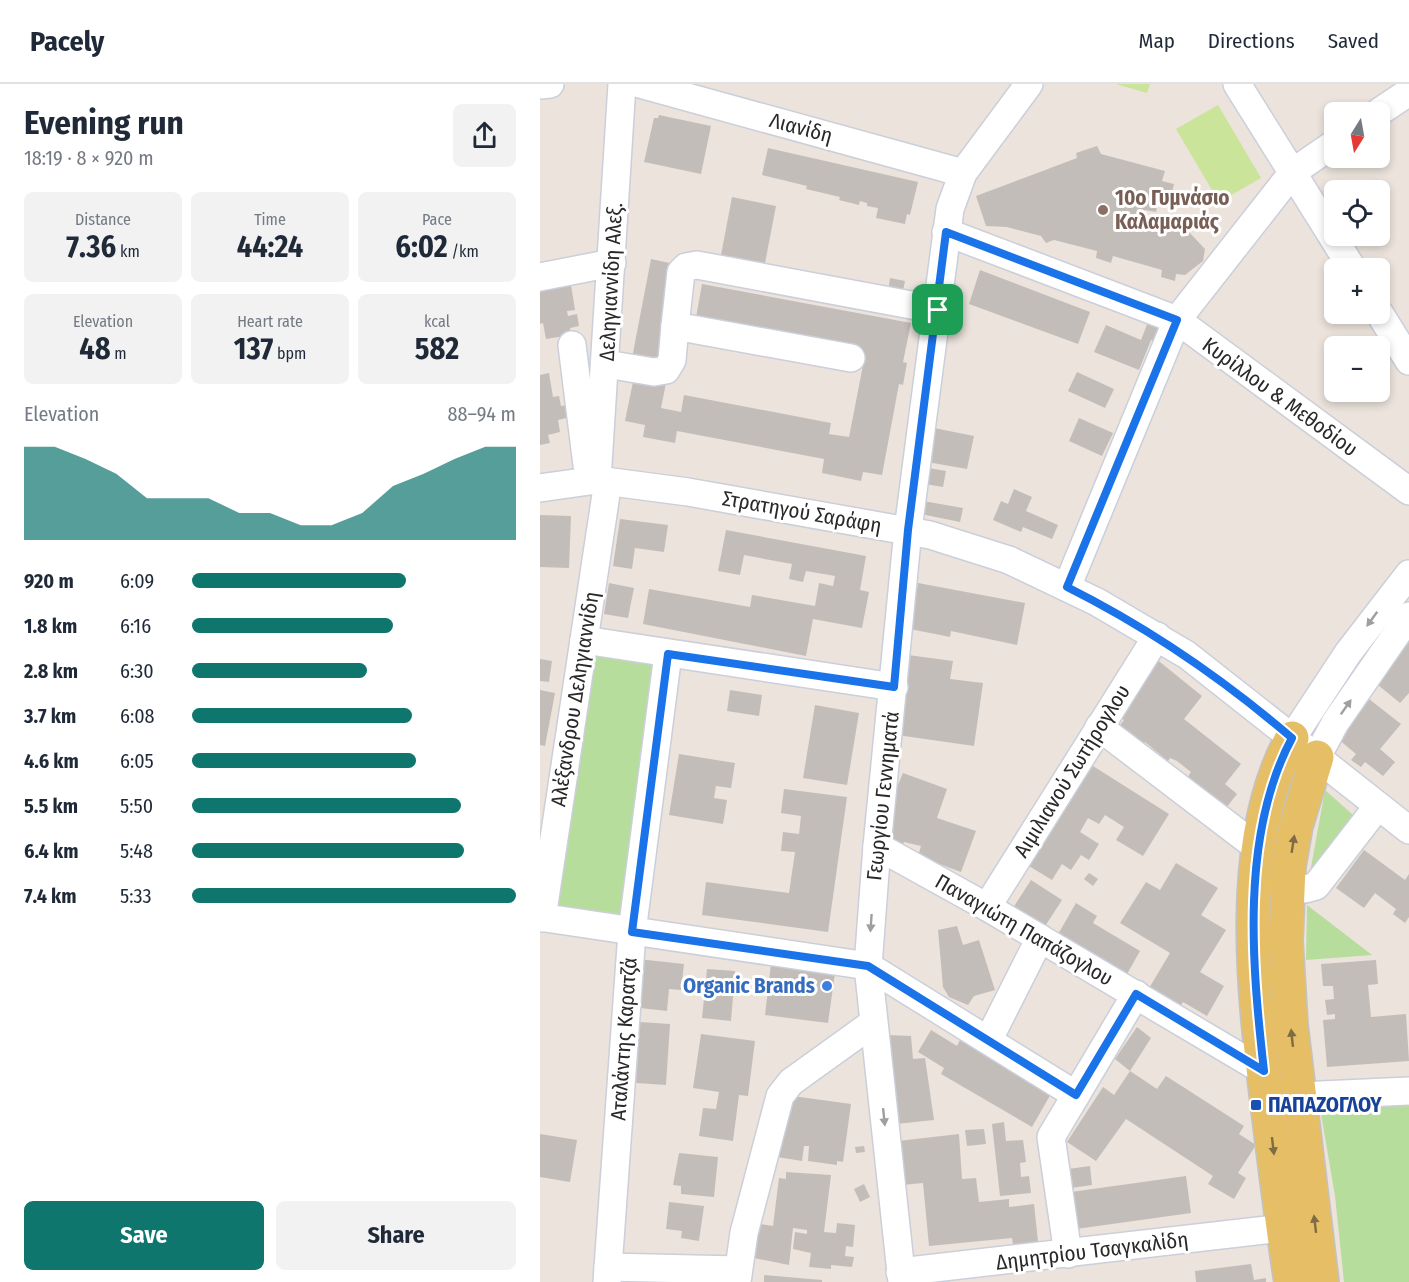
<!DOCTYPE html>
<html lang="en">
<head>
<meta charset="utf-8">
<style>
	:root { --surface:#fff; --page:#f2f2f3; --text:#1f2937; --muted:#747a83; --line:#e0e1e3; --accent:#0f766e }
	body { margin:0; font-family:"Fira Sans Condensed",sans-serif; background:var(--page); color:var(--text); height:100vh; display:flex; flex-direction:column; font-size:22px; white-space:nowrap }
	* { box-sizing:border-box; margin:0 }
	p { font-size:20px; color:var(--muted) }
	.icon { flex:none; width:33px; height:33px; fill:none; stroke:currentColor; stroke-width:2; stroke-linecap:round; stroke-linejoin:round }
	.map { position:relative; flex:1; overflow:hidden }
	.details { display:flex; flex-direction:column; background:var(--surface); width:540px }
	.details>* { flex:none }
	.needle { width:39px; rotate:191deg }
	.controls { position:absolute; left:784px; top:18px; display:grid; gap:12px }
	.controls a { display:grid; place-items:center; width:66px; height:66px; border-radius:9px; background:var(--surface); box-shadow:0 3px 9px #0003; font-size:30px }
	.pin { position:absolute; display:grid; place-items:center; width:51px; height:51px; color:#fff; margin:-26px; border-radius:12px; box-shadow:0 3px 9px #0006 }
	.round { display:grid; place-items:center; flex:none; width:63px; height:63px; border-radius:9px; background:var(--page) }
	.head { display:flex; align-items:center; justify-content:space-between; height:102px; padding:0 24px }
	h1 { font-size:33px; font-weight:700; line-height:45px }
	.figures { display:grid; grid-template-columns:repeat(3,1fr); gap:9px; height:102px; padding:6px 24px }
	.figures div { display:grid; align-content:center; border-radius:9px; background:var(--page); text-align:center }
	.figures b { font-size:30px; font-weight:700 }
	.figures small { font-size:16px; font-weight:400 }
	.figures p { font-size:16px }
	.chart { height:168px; padding:12px 24px }
	.chart p { display:flex; justify-content:space-between }
	.chart svg { width:100%; height:108px; margin-top:6px; fill:var(--accent); opacity:.7 }
	.primary-button { display:flex; gap:12px; margin-top:auto; padding:12px 24px }
	.primary-button a { flex:1; height:69px; border-radius:9px; background:var(--accent); color:#fff; font-size:24px; font-weight:700; line-height:69px; text-align:center }
	.primary-button a+a { background:var(--page); color:var(--text) }
	ul { padding:0 24px; list-style:none; font-size:20px }
	li { display:grid; grid-template-columns:96px 72px 1fr; align-items:center; height:45px }
	li i { height:15px; border-radius:8px; background:var(--accent) }
	header { display:flex; align-items:center; gap:36px; box-sizing:border-box; height:84px; padding:0 30px; background:var(--surface); border-bottom:2px solid var(--line) }
	header strong { font-size:28px }
	nav { display:flex; gap:33px; margin-inline-start:auto; font-size:21px }
	main { display:flex; flex:1; min-height:0 }
	.map>svg:first-child { display:block }
	.green { fill:#b7dd9c }
	.pitch { fill:#cae499 }
	.building { fill:#c3bdb9 }
	.lines { fill:none; stroke-linecap:round; stroke-linejoin:round }
	.minor-casing { stroke:#cbcfda; stroke-width:30 }
	.major-casing { stroke:#c3c3c3; stroke-width:36 }
	.minor { stroke:#fff; stroke-width:27 }
	.major { stroke:#e6be65; stroke-width:33 }
	.oneway { fill:#9f9f9f }
	.oneway2 { fill:#7e6c44 }
	.route-casing { stroke:#fff; stroke-width:12 }
	.route { stroke:#1a73e8; stroke-width:8 }
	.education-dot { fill:#8d6e63; stroke:#fff; stroke-width:2 }
	.shop-dot { fill:#3f7fe0; stroke:#fff; stroke-width:2 }
	.transit-dot { fill:#1a4fb4; stroke:#fff; stroke-width:2 }
	.labels { text-anchor:middle; dominant-baseline:central; stroke-width:6; stroke-linejoin:round; paint-order:stroke }
	.street-label { font-size:21px; fill:#292929; stroke:#fff }
	.education-label { font-size:21px; font-weight:bold; fill:#785e54; stroke:#fff; text-anchor:start }
	.shop-label { font-size:21px; font-weight:bold; fill:#366cbe; stroke:#fff; text-anchor:end }
	.transit-label { font-size:21px; font-weight:bold; fill:#164399; stroke:#fff; text-anchor:start }
</style>
</head>
<body>
<header>
<strong>Pacely</strong>
<nav><a>Map</a><a>Directions</a><a>Saved</a></nav>
</header>
<main>
<section class="details">
<div class="head"><div><h1>Evening run</h1><p>18:19 · 8 × 920 m</p></div><a class="round"><svg class="icon" aria-label="share" viewBox="0 0 24 24"><path d="M12 15V3M7 8l5-5 5 5M5 13v7h14v-7"/></svg></a></div>
<div class="figures">
<div><p>Distance</p><b>7.36<small> km</small></b></div>
<div><p>Time</p><b>44:24</b></div>
<div><p>Pace</p><b>6:02<small> /km</small></b></div>
</div>
<div class="figures">
<div><p>Elevation</p><b>48<small> m</small></b></div>
<div><p>Heart rate</p><b>137<small> bpm</small></b></div>
<div><p>kcal</p><b>582</b></div>
</div>
<div class="chart"><p><span>Elevation</span>88–94 m</p>
<svg viewBox="0 0 160 44" preserveAspectRatio="none"><path d="M0 44V6L10 6L20 11L30 17L40 27L50 27L60 27L70 33L80 33L90 38L100 38L110 33L120 22L130 17L140 11L150 6L160 6V44z"/></svg>
</div>
<ul>
<li><b>920 m</b>6:09<i style="width:66%"></i></li>
<li><b>1.8 km</b>6:16<i style="width:62%"></i></li>
<li><b>2.8 km</b>6:30<i style="width:54%"></i></li>
<li><b>3.7 km</b>6:08<i style="width:68%"></i></li>
<li><b>4.6 km</b>6:05<i style="width:69%"></i></li>
<li><b>5.5 km</b>5:50<i style="width:83%"></i></li>
<li><b>6.4 km</b>5:48<i style="width:84%"></i></li>
<li><b>7.4 km</b>5:33<i style="width:100%"></i></li>
</ul>
<div class="primary-button"><a>Save</a><a>Share</a></div>
</section>
<div class="map">
<svg width="869" height="1198" viewBox="0 0 869 1198">
	<rect width="100%" height="100%" fill="#ebe3dc"/>
	<g class="green">
		<polygon points="49,565 122,577 84,838 12,828"/>
		<polygon points="785,706 821,738 768,800"/>
		<polygon points="767,821 832,871 766,876"/>
		<polygon points="869,1012 869,1198 804,1198 795,1112 779,1018"/>
	</g>
	<g class="pitch">
		<polygon points="576,0 610,0 607,9"/>
		<polygon points="678,21 721,94 679,118 636,45"/>
	</g>
	<g class="building">
		<polygon points="119,31 171,42 161,90 104,78 114,34 118,34"/>
		<polygon points="557,62 561,70 625,87 622,97 634,100 629,122 618,120 616,128 605,126 602,144 624,150 637,144 647,146 665,165 663,177 645,191 636,190 635,197 621,193 622,186 573,172 571,179 556,174 557,167 514,156 506,159 501,152 467,143 446,142 436,112 537,74 536,69"/>
		<polygon points="228,64 378,98 370,131 367,130 365,140 336,134 338,124 327,122 327,119 320,117 319,121 299,116 300,113 266,105 267,102 222,91"/>
		<polygon points="192,113 236,122 225,179 181,171"/>
		<polygon points="111,175 139,181 121,279 92,274"/>
		<polygon points="440,186 550,228 538,260 429,220"/>
		<polygon points="350,194 365,197 362,212 348,209"/>
		<polygon points="162,200 371,239 363,278 367,279 363,301 359,300 342,391 323,388 321,397 282,389 284,375 137,347 135,359 103,353 105,341 85,337 94,293 126,299 121,324 141,328 144,311 291,339 289,350 309,353 325,271 155,239"/>
		<polygon points="31,201 35,226 27,227 28,232 37,230 39,242 30,244 31,251 6,255 3,239 0,240 0,206"/>
		<polygon points="608,238 622,244 616,259 611,256 599,286 554,268 566,241 601,256"/>
		<polygon points="537,288 574,305 565,324 528,307"/>
		<polygon points="9,289 13,313 19,312 21,322 27,321 30,333 18,336 20,348 8,351 10,359 0,361 0,291"/>
		<polygon points="539,334 573,349 562,372 529,357"/>
		<polygon points="394,344 434,352 427,385 387,378"/>
		<polygon points="388,384 406,387 403,403 385,400"/>
		<polygon points="474,405 492,413 486,427 518,441 512,455 483,443 481,448 453,436 461,417 468,420"/>
		<polygon points="383,417 423,424 420,438 381,430"/>
		<polygon points="0,431 31,432 29,484 0,483"/>
		<polygon points="80,435 128,441 124,468 95,464 92,485 73,482"/>
		<polygon points="186,446 326,472 320,506 329,508 322,544 273,535 266,572 103,540 109,505 210,523 212,511 275,522 279,499 293,502 295,492 266,487 263,498 249,495 252,480 204,471 200,491 178,487"/>
		<polygon points="69,499 94,504 88,534 64,530"/>
		<polygon points="378,499 485,519 477,561 411,547 410,553 370,545"/>
		<polygon points="869,551 869,609 860,619 832,596"/>
		<polygon points="368,571 413,577 410,595 443,599 434,662 357,651"/>
		<polygon points="615,574 662,612 644,635 701,680 685,700 697,710 686,724 647,694 651,688 637,677 630,674 628,677 605,658 601,664 577,645 584,636 573,627"/>
		<polygon points="0,575 12,577 9,598 0,597"/>
		<polygon points="0,606 15,609 5,662 0,661"/>
		<polygon points="190,606 222,611 219,632 187,627"/>
		<polygon points="829,615 861,640 840,665 855,678 843,692 825,678 821,683 811,676 816,670 798,655"/>
		<polygon points="275,621 319,629 307,701 263,694"/>
		<polygon points="139,670 195,679 191,704 176,702 174,714 187,716 183,740 129,731"/>
		<polygon points="545,677 629,730 603,772 576,756 584,743 565,731 559,740 548,734 540,748 559,760 549,776 541,771 531,786 522,780 512,796 484,779"/>
		<polygon points="363,689 407,705 397,734 436,747 421,788 378,772 381,762 364,758 363,761 347,753 352,715"/>
		<polygon points="244,705 307,713 288,848 162,831 166,798 249,809 255,768 241,767 243,748 259,750 261,732 241,729"/>
		<polygon points="824,766 865,796 869,790 869,833 865,839 853,830 856,825 835,809 824,824 796,804"/>
		<polygon points="636,779 678,804 661,831 686,846 660,888 684,902 667,932 643,918 639,925 608,906 630,869 580,839 606,798 620,806"/>
		<polygon points="549,789 558,795 553,802 544,795"/>
		<polygon points="491,796 522,816 502,847 471,827"/>
		<polygon points="536,819 557,832 553,839 600,867 587,890 567,878 563,884 517,852"/>
		<polygon points="417,842 423,861 439,856 455,906 434,912 428,921 409,913 403,903 398,846"/>
		<polygon points="98,875 144,880 141,906 129,905 127,927 100,924 102,904 95,904"/>
		<polygon points="836,876 838,900 828,901 831,933 866,930 869,977 787,983 783,936 795,935 795,930 787,931 785,916 794,915 793,902 783,902 781,880"/>
		<polygon points="231,880 295,889 288,939 225,931"/>
		<polygon points="167,885 195,887 191,937 162,934"/>
		<polygon points="100,938 130,940 126,1001 96,999"/>
		<polygon points="597,943 611,954 590,987 575,975"/>
		<polygon points="391,946 417,962 421,954 512,1008 492,1043 401,990 404,984 378,968"/>
		<polygon points="161,950 215,957 208,1012 199,1011 193,1057 159,1052 163,1024 176,1025 179,1008 153,1004"/>
		<polygon points="347,951 371,952 373,975 385,974 394,1036 356,1040"/>
		<polygon points="590,987 617,1005 626,992 704,1042 699,1050 716,1061 698,1089 706,1094 694,1115 668,1100 673,1092 586,1035 556,1077 527,1058 563,1003 574,1011"/>
		<polygon points="245,1011 311,1020 303,1078 297,1077 297,1081 268,1077 269,1062 264,1062 262,1077 237,1073"/>
		<polygon points="464,1038 466,1057 483,1056 486,1078 480,1079 481,1093 489,1092 491,1109 460,1112 452,1040"/>
		<polygon points="444,1045 446,1060 427,1062 425,1046"/>
		<polygon points="0,1050 37,1056 30,1098 0,1093"/>
		<polygon points="419,1050 422,1095 436,1094 439,1118 469,1115 469,1123 494,1120 499,1167 474,1169 472,1154 389,1162 383,1099 362,1101 358,1057"/>
		<polygon points="324,1062 325,1068 316,1069 315,1063"/>
		<polygon points="139,1069 178,1073 174,1113 141,1110 141,1102 133,1101"/>
		<polygon points="550,1082 552,1101 531,1104 528,1085"/>
		<polygon points="246,1088 291,1091 284,1148 296,1149 297,1139 315,1141 313,1163 306,1162 305,1172 314,1173 312,1183 291,1181 291,1185 269,1183 271,1169 253,1165 255,1148 267,1150 267,1146 253,1144 249,1181 209,1173 213,1139 233,1142 239,1094 246,1095"/>
		<polygon points="646,1092 651,1129 536,1145 531,1108"/>
		<polygon points="324,1100 330,1113 320,1118 314,1105"/>
		<polygon points="129,1118 164,1122 159,1157 141,1154 142,1147 126,1145"/>
		<polygon points="711,1180 714,1196 726,1194 726,1198 656,1198 655,1187"/>
		<polygon points="224,1191 282,1196 282,1198 224,1198"/>
	</g>
	<g class="lines">
		<g class="minor-casing">
			<g id="minor">
				<polyline points="100,0 423,89"/>
				<polyline points="697,0 812,184"/>
				<polyline points="0,1 10,0"/>
				<polyline points="839,28 869,8"/>
				<polyline points="406,148 637,236 869,407"/>
				<polyline points="0,193 72,179"/>
				<polyline points="840,230 869,277"/>
				<polyline points="32,261 47,381"/>
				<polyline points="311,274 135,242 141,188 146,183 157,181 398,226"/>
				<polyline points="66,280 114,288 126,286 132,276 135,242"/>
				<polyline points="57,396 82,0"/>
				<polyline points="0,404 57,396 148,408 390,451 469,476 557,518 647,571 869,746"/>
				<polyline points="527,503 637,236 753,88 795,59"/>
				<polyline points="44,556 354,603"/>
				<polyline points="559,643 718,764"/>
				<polyline points="752,654 808,569 869,490"/>
				<polyline points="777,673 795,639 869,532"/>
				<polyline points="337,762 447,823 724,987"/>
				<polyline points="748,803 765,805 776,802 838,722"/>
				<polyline points="447,823 617,552"/>
				<polyline points="0,833 328,882 536,1011"/>
				<polyline points="2,834 68,397"/>
				<polyline points="449,955 500,854"/>
				<polyline points="759,1012 869,1007"/>
				<polyline points="528,1170 511,1053 596,910"/>
				<polyline points="68,1183 198,1186"/>
				<polyline points="360,1188 743,1144"/>
				<polyline points="67,1198 92,848 128,570"/>
				<polyline points="197,1198 204,1149 240,1012 251,998 333,939"/>
				<polyline points="362,1198 328,882 337,762 368,446 410,125 423,89 489,0"/>
			</g>
		</g>
		<g class="major-casing">
			<g id="major">
				<polyline points="777,673 756,742 749,782 746,857 751,941 782,1198"/>
				<path d="M751,1198C742,1141 735,1083 728,1026C714,911 695,759 752,654"/>
			</g>
		</g>
		<use href="#minor" class="minor"/>
		<use href="#major" class="major"/>
	</g>
	<defs><path id="oneway-solid" d="M-6-.8H1V-3.2L6.5 0L1 3.2V.8H-6Z" transform="scale(1.5)"/></defs>
	<g class="oneway">
		<use href="#oneway-solid" transform="translate(832 535) rotate(126)"/>
		<use href="#oneway-solid" transform="translate(806 623) rotate(-55)"/>
		<use href="#oneway-solid" transform="translate(331 839) rotate(94)"/>
		<use href="#oneway-solid" transform="translate(344 1033) rotate(84)"/>
	</g>
	<g class="oneway2">
		<use href="#oneway-solid" transform="translate(753 760) rotate(-81)"/>
		<use href="#oneway-solid" transform="translate(752 954) rotate(-96)"/>
		<use href="#oneway-solid" transform="translate(733 1062) rotate(83)"/>
		<use href="#oneway-solid" transform="translate(775 1140) rotate(-97)"/>
	</g>
	<g class="lines">
		<g class="route-casing">
			<path id="route" d="M406,148L637,236L527,503C609,544 682,594 752,654C700,751 712,881 724,987L596,910L536,1011L328,882L92,848L128,570L354,603L368,446Z"/>
		</g>
		<use href="#route" class="route"/>
	</g>
	<circle class="education-dot" cx="563" cy="126" r="6"/>
	<circle class="shop-dot" cx="287" cy="902" r="6"/>
	<rect class="transit-dot" x="710" y="1015" width="12" height="12" rx="3"/>
	<g class="labels">
		<g class="street-label">
			<text transform="translate(261 44) rotate(15)">Λιανίδη</text>
			<text transform="translate(71 198) rotate(-87)">Δεληγιαννίδη Αλεξ.</text>
			<text transform="translate(740 313) rotate(36)">Κυρίλλου &amp; Μεθοδίου</text>
			<text transform="translate(262 428) rotate(10)">Στρατηγού Σαράφη</text>
			<text transform="translate(35 615) rotate(-81)">Αλέξανδρου Δεληγιαννίδη</text>
			<text transform="translate(532 687) rotate(-58)">Αιμιλιανού Σωτήρογλου</text>
			<text transform="translate(343 712) rotate(-84)">Γεωργίου Γεννηματά</text>
			<text transform="translate(484 846) rotate(30)">Παναγιώτη Παπάζογλου</text>
			<text transform="translate(84 955) rotate(-86)">Αταλάντης Καρατζά</text>
			<text transform="translate(552 1167) rotate(-7)">Δημητρίου Τσαγκαλίδη</text>
		</g>
		<g class="education-label">
			<text x="575" y="114">10ο Γυμνάσιο<tspan x="575" dy="24">Καλαμαριάς</tspan></text>
		</g>
		<g class="shop-label">
			<text x="275" y="902">Organic Brands</text>
		</g>
		<g class="transit-label">
			<text x="728" y="1021">ΠΑΠΑΖΟΓΛΟΥ</text>
		</g>
	</g>
</svg>
<div class="controls">
<a><svg class="needle" viewBox="-14 -14 28 28"><path d="M0-13l5 13h-10z" fill="#e53935"/><path d="M0 13l5-13h-10z" fill="#747a83"/></svg></a>
<a><svg class="icon" aria-label="locate" viewBox="0 0 24 24"><circle cx="12" cy="12" r="6"/><path d="M12 2v4M12 18v4M2 12h4M18 12h4"/></svg></a>
<a>+</a>
<a>−</a>
</div>
<div class="pin" style="left:398px;top:226px;background:#1e9e55"><svg class="icon" aria-label="arrive" viewBox="0 0 24 24"><path d="M6 21V4h12l-3 4 3 4H6"/></svg></div>
</div>
</main>
</body>
</html>
